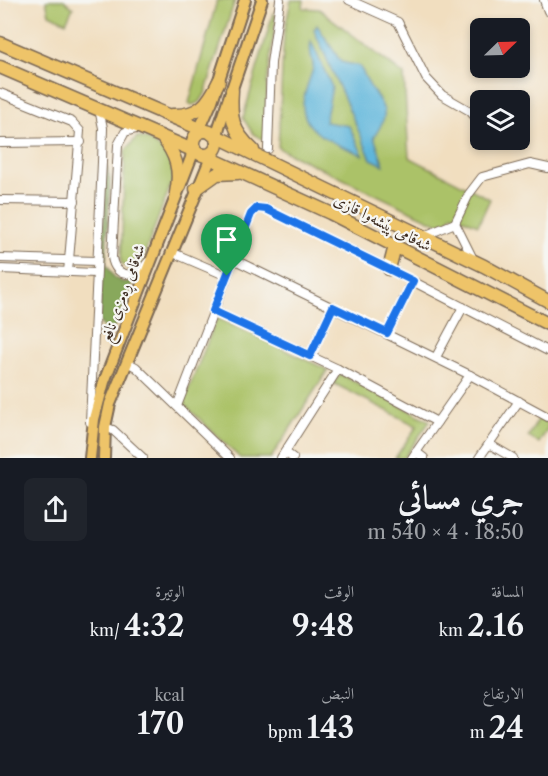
<!DOCTYPE html>
<html lang="ar">
<head>
<meta charset="utf-8">
<style>
	:root { --surface:#171b24; --page:#20242c; --text:#f1f3f6; --muted:#9ea1a6 }
	body { margin:0; font-family:"Libre Caslon Text",Amiri,serif; background:var(--page); color:var(--text); direction:rtl; height:100vh; display:flex; flex-direction:column; font-size:22px; white-space:nowrap }
	* { box-sizing:border-box; margin:0 }
	p { font-size:20px; color:var(--muted) }
	.icon { flex:none; width:33px; height:33px; fill:none; stroke:currentColor; stroke-width:2; stroke-linecap:round; stroke-linejoin:round }
	.map { position:relative; height:458px; overflow:hidden; direction:ltr }
	.sheet { display:flex; flex-direction:column; background:var(--surface); flex:1 }
	.sheet>* { flex:none }
	.needle { width:39px; rotate:67deg }
	.controls { position:absolute; left:470px; top:18px; display:grid; gap:12px }
	.controls a { display:grid; place-items:center; width:60px; height:60px; border-radius:9px; background:var(--surface); box-shadow:0 3px 9px #0003; font-size:30px }
	.pin { position:absolute; display:grid; place-items:center; width:51px; height:51px; color:#fff; margin:-62px -26px; border-radius:50% 50% 50% 0; rotate:-45deg; box-shadow:0 0 6px #0007 }
	.pin .icon { rotate:45deg }
	.round { display:grid; place-items:center; flex:none; width:63px; height:63px; border-radius:9px; background:var(--page) }
	.headline { display:flex; align-items:center; justify-content:space-between; height:102px; padding:0 24px }
	h1 { font-size:33px; font-weight:600; line-height:45px }
	.stats { display:grid; grid-template-columns:repeat(3,1fr); gap:9px; height:102px; padding:6px 24px }
	.stats div { display:grid; align-content:center }
	.stats b { font-size:30px; font-weight:600 }
	.stats small { font-size:16px; font-weight:400 }
	.stats p { font-size:16px }
	.map>svg:first-child { display:block }
	.green { fill:#abc267; stroke:#737642; stroke-width:1.5 }
	.forest { fill:#88a85c; stroke:#62693d; stroke-width:1.5 }
	.water { fill:#5eb6db; stroke:#4c707c; stroke-width:1.5 }
	.lines { fill:none; stroke-linecap:round; stroke-linejoin:round }
	.minor-casing { stroke:#7b6956; stroke-width:10 }
	.major-casing { stroke:#7b6956; stroke-width:14 }
	.highway-casing { stroke:#7b6956; stroke-width:15 }
	.minor { stroke:#fff; stroke-width:8 }
	.major { stroke:#eec469; stroke-width:10 }
	.highway { stroke:#eec469; stroke-width:12 }
	.route-casing { stroke:#fff; stroke-width:12 }
	.route { stroke:#1a73e8; stroke-width:8 }
	.labels { text-anchor:middle; dominant-baseline:central; stroke-width:4.5; stroke-linejoin:round; paint-order:stroke }
	.street-label { font-size:16px; fill:#3b2a1e; stroke:#f6f6f2 }
</style>
</head>
<body>
<div class="map">
<svg width="548" height="458" viewBox="0 0 548 458">
	<rect width="100%" height="100%" fill="#f6f6f2"/>
	<filter id="ink" filterUnits="userSpaceOnUse"><feTurbulence type="fractalNoise" baseFrequency=".0167" numOctaves="2"/><feDisplacementMap in="SourceGraphic" scale="12" xChannelSelector="R" yChannelSelector="G"/><feConvolveMatrix kernelMatrix="1 2 1 2 8 2 1 2 1" color-interpolation-filters="sRGB"/></filter>
	<filter id="wash" filterUnits="userSpaceOnUse"><feTurbulence type="fractalNoise" baseFrequency=".008" numOctaves="4" result="noise"/><feDisplacementMap in="SourceGraphic" scale="24" xChannelSelector="R" yChannelSelector="G"/><feGaussianBlur stdDeviation="1.35" result="paint"/><feColorMatrix in="noise" values="0 0 0 0 0 0 0 0 0 0 0 0 0 0 0 0 0 1.4 0 .05"/><feComposite in="paint" operator="in"/></filter>
	<g filter="url(#wash)">
		<rect width="100%" height="100%" fill="#f1debf"/>
		<g class="green">
			<polygon points="46,0 64,0 73,8 66,22 49,14"/>
			<polygon points="217,0 235,0 205,94 200,102 192,105 189,103"/>
			<polygon points="291,0 304,0 303,8 319,9 404,75 409,157 490,199 478,225 452,214 448,221 438,224 278,148 284,33"/>
			<polygon points="273,13 276,16 267,83 266,141 253,134 243,118"/>
			<polygon points="137,137 147,139 171,156 173,179 140,266 129,269 121,263 125,151"/>
			<polygon points="217,318 328,370 271,458 240,458 183,403"/>
			<polygon points="340,374 430,421 404,458 395,458 417,426 333,383"/>
			<polygon points="539,418 548,423 548,428 539,443 528,437"/>
		</g>
		<polygon class="forest" points="106,164 110,180 106,264 114,277 122,282 133,281 115,326 110,331 105,330 99,322"/>
		<g class="water">
			<path d="M317,25L341,62L359,66C365,74 367,83 373,91C388,111 388,116 374,137L384,165L371,159L314,30Z"/>
			<path d="M311,41L332,87L325,122L349,126L363,155C340,145 302,135 303,104C304,91 310,80 313,68C314,59 308,55 311,41Z"/>
		</g>
	</g>
	<g filter="url(#ink)">
		<g class="lines">
			<g class="minor-casing">
				<g id="minor">
					<polyline points="349,0 398,22 426,78 442,95 470,111 476,118"/>
					<polyline points="544,0 548,11"/>
					<polyline points="0,93 72,122 80,131 68,272"/>
					<path d="M140,128L125,132L118,145L112,257C115,279 137,279 148,262"/>
					<polyline points="0,143 81,142"/>
					<polyline points="268,149 271,63 280,0"/>
					<polyline points="0,200 75,201"/>
					<polyline points="455,223 474,261"/>
					<polyline points="424,236 455,223 469,194 482,177 530,164 548,168"/>
					<polyline points="171,252 227,276"/>
					<polyline points="0,258 96,261"/>
					<polyline points="233,259 470,375 548,417"/>
					<polyline points="0,269 95,273"/>
					<polyline points="213,311 338,369 437,422"/>
					<polyline points="387,333 413,281"/>
					<polyline points="310,356 333,307"/>
					<polyline points="436,357 463,307"/>
					<polyline points="127,362 136,367 230,458"/>
					<polyline points="177,406 251,214 257,208 266,209 389,269 548,351"/>
					<polyline points="90,422 102,162 103,128 99,109"/>
					<polyline points="105,427 113,430 143,458"/>
					<polyline points="489,444 513,458"/>
					<polyline points="285,452 293,458"/>
					<polyline points="416,452 424,458"/>
					<polyline points="281,458 338,369"/>
					<polyline points="412,458 470,375"/>
					<polyline points="479,458 519,401"/>
				</g>
			</g>
			<g class="major-casing">
				<g id="major">
					<polyline points="197,135 212,101 245,0"/>
					<polyline points="216,142 219,127 262,0"/>
					<polyline points="90,458 94,419 104,382 191,158 193,141"/>
					<polyline points="104,458 105,427 110,404 214,150"/>
				</g>
			</g>
			<g class="highway-casing">
				<g id="highway">
					<polyline points="0,43 205,131"/>
					<polyline points="0,67 197,152"/>
					<path d="M232,90C230,117 232,131 253,150"/>
					<path d="M172,115C199,116 208,104 219,81"/>
					<circle cx="205" cy="143" r="12"/>
					<polyline points="212,134 484,266 548,301"/>
					<path d="M162,137C176,155 181,170 176,193"/>
					<polyline points="201,154 330,213 548,324"/>
					<polyline points="196,189 217,174 238,173"/>
					<polyline points="389,269 395,246"/>
				</g>
			</g>
			<use href="#minor" class="minor"/>
			<use href="#major" class="major"/>
			<use href="#highway" class="highway"/>
		</g>
	</g>
	<g class="lines" filter="url(#ink)">
		<g class="route-casing">
			<polygon id="route" points="257,208 266,209 413,281 387,333 333,307 310,356 213,311 251,214"/>
		</g>
		<use href="#route" class="route"/>
	</g>
	<g class="labels">
		<g class="street-label">
			<text transform="translate(383 222) rotate(27)">شەقامی پێشەوا قازی</text>
			<text transform="translate(122 293) rotate(-70)">شەقامی ڕەمزی نافع</text>
		</g>
	</g>
</svg>
<div class="controls">
<a><svg class="needle" viewBox="-14 -14 28 28"><path d="M0-13l5 13h-10z" fill="#e53935"/><path d="M0 13l5-13h-10z" fill="#9ea1a6"/></svg></a>
<a><svg class="icon" aria-label="layers" viewBox="0 0 24 24"><path d="M12 4l9 5-9 5-9-5zM3 14l9 5 9-5"/></svg></a>
</div>
<div class="pin" style="left:227px;top:276px;background:#1e9e55"><svg class="icon" aria-label="arrive" viewBox="0 0 24 24"><path d="M6 21V4h12l-3 4 3 4H6"/></svg></div>
</div>
<section class="sheet">
<div class="headline"><div><h1>جري مسائي</h1><p>18:50 · 4 × 540 m</p></div><a class="round"><svg class="icon" aria-label="share" viewBox="0 0 24 24"><path d="M12 15V3M7 8l5-5 5 5M5 13v7h14v-7"/></svg></a></div>
<div class="stats">
<div><p>المسافة</p><b>2.16<small> km</small></b></div>
<div><p>الوقت</p><b>9:48</b></div>
<div><p>الوتيرة</p><b>4:32<small> /km</small></b></div>
</div>
<div class="stats">
<div><p>الارتفاع</p><b>24<small> m</small></b></div>
<div><p>النبض</p><b>143<small> bpm</small></b></div>
<div><p>kcal</p><b>170</b></div>
</div>
</section>
</body>
</html>
